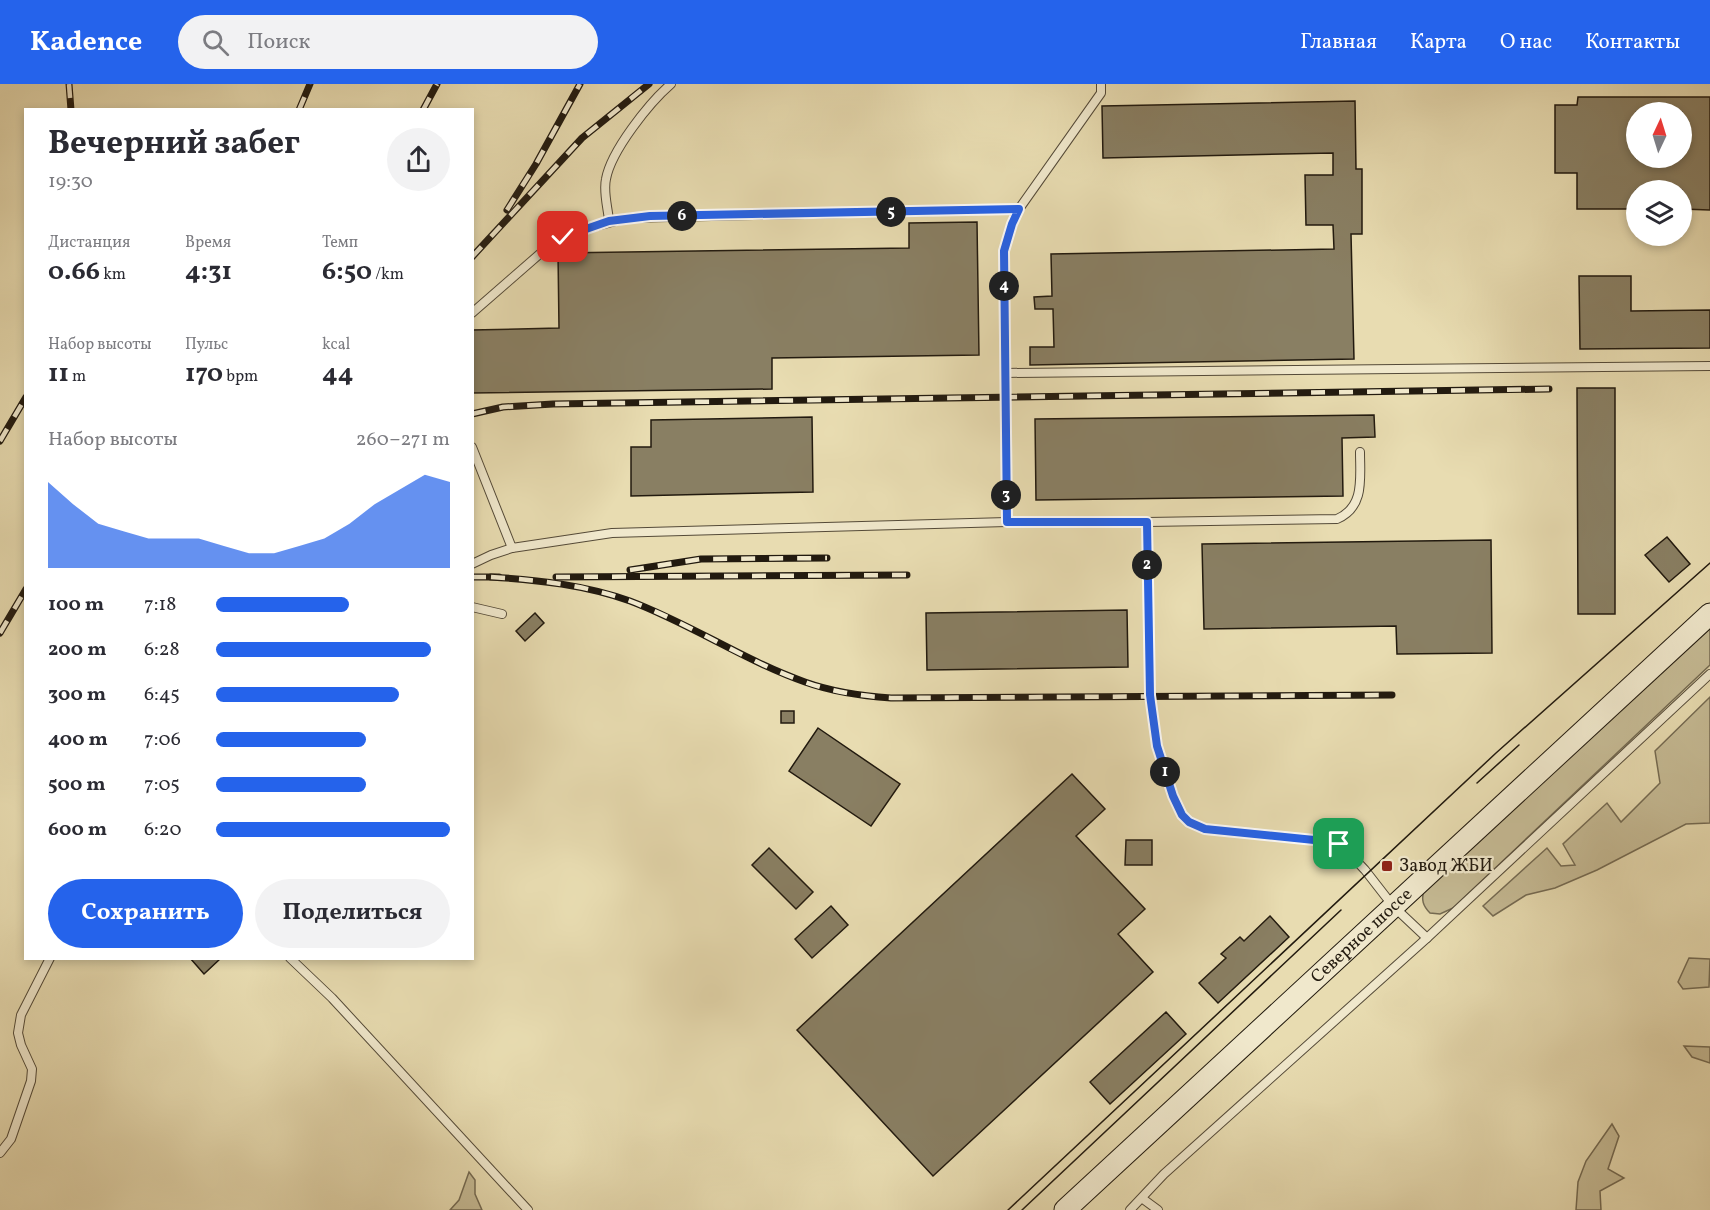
<!DOCTYPE html>
<html lang="ru">
<head>
<meta charset="utf-8">
<style>
	:root { --surface:#fff; --page:#f2f2f3; --text:#2b2b33; --muted:#7c7c81; --accent:#2563eb }
	body { margin:0; font-family:Vollkorn,serif; background:var(--page); color:var(--text); height:100vh; display:flex; flex-direction:column; font-size:22px; white-space:nowrap }
	* { box-sizing:border-box; margin:0 }
	p { font-size:20px; color:var(--muted) }
	.icon { flex:none; width:33px; height:33px; fill:none; stroke:currentColor; stroke-width:2; stroke-linecap:round; stroke-linejoin:round }
	.map { position:relative; flex:1; overflow:hidden }
	.details { position:absolute; left:24px; top:24px; width:450px; height:852px; display:flex; flex-direction:column; background:var(--surface); border-radius:0px; box-shadow:0 3px 9px #0003 }
	.details>* { flex:none }
	.needle { width:39px; rotate:4deg }
	.controls { position:absolute; left:1626px; top:18px; display:grid; gap:12px }
	.controls a { display:grid; place-items:center; width:66px; height:66px; border-radius:50%; background:var(--surface); box-shadow:0 3px 9px #0003; font-size:30px }
	.pin { position:absolute; display:grid; place-items:center; width:51px; height:51px; color:#fff; margin:-26px; border-radius:12px; box-shadow:0 3px 9px #0006 }
	.km { position:absolute; width:30px; height:30px; margin:-15px; border-radius:50%; background:#222; color:#fff; font-size:16px; line-height:30px; text-align:center }
	.round { display:grid; place-items:center; flex:none; width:63px; height:63px; border-radius:32px; background:var(--page) }
	.headline { display:flex; align-items:center; justify-content:space-between; height:102px; padding:0 24px }
	h1 { font-size:33px; font-weight:700; line-height:45px }
	.figures { display:grid; grid-template-columns:repeat(3,1fr); gap:9px; height:102px; padding:6px 24px }
	.figures div { display:grid; align-content:center }
	.figures b { font-size:26px; font-weight:700 }
	.figures small { font-size:16px; font-weight:400 }
	.figures p { font-size:16px }
	.chart { height:168px; padding:12px 24px }
	.chart p { display:flex; justify-content:space-between }
	.chart svg { width:100%; height:108px; margin-top:6px; fill:var(--accent); opacity:.7 }
	.action { display:flex; gap:12px; margin-top:auto; padding:12px 24px }
	.action a { flex:1; height:69px; border-radius:36px; background:var(--accent); color:#fff; font-size:24px; font-weight:700; line-height:69px; text-align:center }
	.action a+a { background:var(--page); color:var(--text) }
	ul { padding:0 24px; list-style:none; font-size:20px }
	li { display:grid; grid-template-columns:96px 72px 1fr; align-items:center; height:45px }
	li i { height:15px; border-radius:8px; background:var(--accent) }
	header { display:flex; align-items:center; gap:36px; box-sizing:border-box; height:84px; padding:0 30px; background:var(--accent); color:#fff }
	header strong { font-size:28px }
	nav { display:flex; gap:33px; margin-inline-start:auto; font-size:21px }
	.search { width:420px; height:54px; background:var(--page); display:flex; align-items:center; gap:15px; box-sizing:border-box; padding:0 21px; border-radius:33px; color:var(--muted); font-size:22px }
	.map>svg:first-child { display:block }
	.green { fill:#c6bb95; stroke:#746a52; stroke-width:1.5 }
	.building { fill:#897f63; stroke:#221a0f; stroke-width:1.5; fill-rule:evenodd }
	.lines { fill:none; stroke-linecap:round; stroke-linejoin:round }
	.service-casing { stroke:#544a38; stroke-width:10 }
	.secondary-casing { stroke:#221a0f; stroke-width:23 }
	.service { stroke:#f0e8cc; stroke-width:8 }
	.secondary { stroke:#f0e8cc; stroke-width:21 }
	.tram { stroke:#221a0f; stroke-width:1.5 }
	.rail-casing { stroke:#221a0f; stroke-width:7 }
	.rail { stroke:#f0e8cc; stroke-width:4.5; stroke-dasharray:14; stroke-linecap:butt }
	.route-casing { stroke:#fff; stroke-width:12 }
	.route { stroke:#2563eb; stroke-width:8 }
	.poi-dot { fill:#8f2418; stroke:#f0e8cc; stroke-width:2 }
	.labels { text-anchor:middle; dominant-baseline:central; stroke-width:4.5; stroke-linejoin:round; paint-order:stroke }
	.poi-label { font-size:18px; fill:#221a0f; stroke:#f0e8cc; text-anchor:start }
	.street-label { font-size:18px; fill:#221a0f; stroke:#f0e8cc }
</style>
</head>
<body>
<header>
<strong>Kadence</strong>
<div class="search"><svg class="icon" aria-label="search" viewBox="0 0 24 24"><circle cx="10" cy="10" r="6"/><path d="M15 15l6 6"/></svg>Поиск</div>
<nav><a>Главная</a><a>Карта</a><a>О нас</a><a>Контакты</a></nav>
</header>
<div class="map">
<svg width="1710" height="1126" viewBox="0 0 1710 1126">
	<rect width="100%" height="100%" fill="#e8dcb1"/>
	<filter id="stains"><feTurbulence type="fractalNoise" baseFrequency=".00333" numOctaves="4"/><feColorMatrix values="0 0 0 0 .2 0 0 0 0 .09 0 0 0 0 .02 0 0 0 .5 -.17"/></filter>
	<radialGradient id="worn" r=".72"><stop offset=".6" stop-color="#630" stop-opacity="0"/><stop offset="1" stop-color="#630" stop-opacity=".3"/></radialGradient>
	<g class="green">
		<path d="M1710,541V581L1453,824L1440,830L1430,829C1423,822 1421,816 1424,806Z"/>
		<polygon points="1710,613 1710,739 1686,740 1597,786 1555,804 1526,811 1493,832 1483,822 1547,764 1561,782 1575,781 1563,760 1607,719 1621,738 1660,699 1655,667"/>
		<polygon points="1689,874 1710,875 1709,903 1683,905 1678,898"/>
		<polygon points="1684,962 1710,963 1710,979 1692,973"/>
		<polygon points="1612,1040 1619,1052 1608,1085 1624,1094 1600,1107 1601,1126 1576,1126 1578,1098 1586,1077"/>
		<polygon points="469,1088 475,1096 475,1110 482,1126 450,1126 459,1116"/>
	</g>
	<g class="building">
		<path d="M1578,13H1710V126L1682,125V106H1636V125H1577V89H1555V21H1577ZM1636,28H1682V74H1636Z"/>
		<polygon points="1355,17 1356,85 1362,85 1362,150 1351,150 1354,275 1030,281 1030,263 1054,263 1053,225 1035,225 1034,213 1052,212 1051,170 1334,165 1333,141 1306,141 1305,91 1333,91 1333,69 1103,74 1102,22"/>
		<polygon points="977,138 979,271 772,274 772,305 472,309 472,246 559,244 558,169 909,164 909,139"/>
		<polygon points="1579,192 1631,192 1631,227 1710,226 1710,264 1580,265"/>
		<polygon points="1577,304 1615,304 1615,530 1578,530"/>
		<polygon points="1374,331 1375,353 1342,354 1343,412 1036,416 1035,335"/>
		<polygon points="812,333 813,408 631,412 631,363 651,363 651,336"/>
		<polygon points="1667,453 1690,480 1669,498 1645,471"/>
		<polygon points="1491,456 1492,569 1397,570 1396,542 1204,545 1202,460"/>
		<polygon points="1127,526 1128,583 927,586 926,529"/>
		<polygon points="535,529 544,539 525,557 516,547"/>
		<rect x="781" y="627" width="13" height="12"/>
		<polygon points="818,644 900,700 871,742 789,687"/>
		<polygon points="1072,690 1105,725 1076,752 1145,825 1118,850 1153,888 933,1092 797,946"/>
		<polygon points="1126,756 1152,756 1152,781 1125,781"/>
		<polygon points="769,764 813,808 796,825 752,781"/>
		<polygon points="831,822 848,841 812,874 795,855"/>
		<polygon points="1270,832 1289,853 1218,919 1199,899 1226,874 1221,870 1240,853 1244,857"/>
		<polygon points="190,874 221,874 204,890"/>
		<polygon points="1166,928 1186,950 1110,1020 1090,998"/>
	</g>
	<g class="lines">
		<g class="service-casing">
			<g id="service">
				<path d="M609,137C608,124 603,108 606,95C611,67 649,19 671,0"/>
				<polyline points="472,229 550,161 578,147 627,134 1019,125"/>
				<polyline points="1005,289 1710,282"/>
				<polyline points="472,363 512,464 612,449 1007,438 1147,438 1150,611 1157,662 1173,712 1182,731 1189,738 1205,745 1324,757 1339,760 1347,767 1365,786 1393,822 1427,854"/>
				<polyline points="1007,438 1004,167 1012,140 1019,125 1101,9 1101,0"/>
				<path d="M1147,438L1337,435C1365,423 1360,394 1360,368"/>
				<polyline points="472,480 491,471 512,464"/>
				<polyline points="472,523 502,530"/>
				<polyline points="290,874 332,914 528,1126"/>
				<polyline points="0,1069 11,1055 31,997 32,985 21,961 18,949 21,931 50,874"/>
				<polyline points="1143,1115 1158,1126"/>
				<polyline points="1130,1126 1164,1090 1427,854 1710,590"/>
			</g>
		</g>
		<g class="secondary-casing">
			<g id="secondary">
				<path id="s1" d="M1065,1126L1710,530"/>
			</g>
		</g>
		<use href="#service" class="service"/>
		<use href="#secondary" class="secondary"/>
		<g class="tram">
			<polyline points="1477,699 1519,661"/>
			<polyline points="1008,1126 1496,669 1710,479"/>
			<polyline points="1022,1126 1341,826"/>
		</g>
		<g class="rail-casing">
			<g id="rail">
				<polyline points="69,0 71,26"/>
				<polyline points="299,26 310,0"/>
				<polyline points="423,26 437,0"/>
				<polyline points="507,126 536,80 580,0"/>
				<polyline points="472,173 582,54 649,0"/>
				<polyline points="472,330 503,323 553,320 1549,305"/>
				<polyline points="0,357 26,313"/>
				<polyline points="630,486 701,475 827,474"/>
				<polyline points="472,493 499,493"/>
				<path d="M491,493C539,496 585,501 630,517C691,540 745,577 805,598C833,608 861,612 891,614L1392,611"/>
				<polyline points="556,493 907,491"/>
				<polyline points="0,549 26,505"/>
			</g>
		</g>
		<use href="#rail" class="rail"/>
	</g>
	<g class="lines">
		<g class="route-casing">
			<polyline id="route" points="563,153 609,137 650,132 1019,125 1012,140 1004,167 1007,438 1147,438 1150,611 1157,662 1173,712 1182,731 1189,738 1205,745 1324,757 1339,760"/>
		</g>
		<use href="#route" class="route"/>
	</g>
	<rect class="poi-dot" x="1381" y="776" width="12" height="12" rx="3"/>
	<g class="labels">
		<g class="poi-label">
			<text x="1399" y="782">Завод ЖБИ</text>
		</g>
		<g class="street-label">
			<text stroke="none"><textPath href="#s1" startOffset="404">Северное шоссе</textPath></text>
		</g>
	</g>
	<rect width="100%" height="100%" filter="url(#stains)"/>
	<rect width="100%" height="100%" fill="url(#worn)"/>
</svg>
<div class="controls">
<a><svg class="needle" viewBox="-14 -14 28 28"><path d="M0-13l5 13h-10z" fill="#e53935"/><path d="M0 13l5-13h-10z" fill="#7c7c81"/></svg></a>
<a><svg class="icon" aria-label="layers" viewBox="0 0 24 24"><path d="M12 4l9 5-9 5-9-5zM3 14l9 5 9-5"/></svg></a>
</div>
<div class="pin" style="left:1339px;top:760px;background:#1e9e55"><svg class="icon" aria-label="arrive" viewBox="0 0 24 24"><path d="M6 21V4h12l-3 4 3 4H6"/></svg></div>
<div class="pin" style="left:563px;top:153px;background:#d93025"><svg class="icon" aria-label="check" viewBox="0 0 24 24"><path d="M5 12l5 5 9-10"/></svg></div>
<b class="km" style="left:1165px;top:688px">1</b>
<b class="km" style="left:1147px;top:481px">2</b>
<b class="km" style="left:1006px;top:411px">3</b>
<b class="km" style="left:1004px;top:202px">4</b>
<b class="km" style="left:891px;top:128px">5</b>
<b class="km" style="left:682px;top:132px">6</b>
<section class="details">
<div class="headline"><div><h1>Вечерний забег</h1><p>19:30</p></div><a class="round"><svg class="icon" aria-label="share" viewBox="0 0 24 24"><path d="M12 15V3M7 8l5-5 5 5M5 13v7h14v-7"/></svg></a></div>
<div class="figures">
<div><p>Дистанция</p><b>0.66<small> km</small></b></div>
<div><p>Время</p><b>4:31</b></div>
<div><p>Темп</p><b>6:50<small> /km</small></b></div>
</div>
<div class="figures">
<div><p>Набор высоты</p><b>11<small> m</small></b></div>
<div><p>Пульс</p><b>170<small> bpm</small></b></div>
<div><p>kcal</p><b>44</b></div>
</div>
<div class="chart"><p><span>Набор высоты</span>260–271 m</p>
<svg viewBox="0 0 160 44" preserveAspectRatio="none"><path d="M0 44V9L10 18L20 26L30 29L40 32L50 32L60 32L70 35L80 38L90 38L100 35L110 32L120 26L130 18L140 12L150 6L160 9V44z"/></svg>
</div>
<ul>
<li><b>100 m</b>7:18<i style="width:57%"></i></li>
<li><b>200 m</b>6:28<i style="width:92%"></i></li>
<li><b>300 m</b>6:45<i style="width:78%"></i></li>
<li><b>400 m</b>7:06<i style="width:64%"></i></li>
<li><b>500 m</b>7:05<i style="width:64%"></i></li>
<li><b>600 m</b>6:20<i style="width:100%"></i></li>
</ul>
<div class="action"><a>Сохранить</a><a>Поделиться</a></div>
</section>
</div>
</body>
</html>
